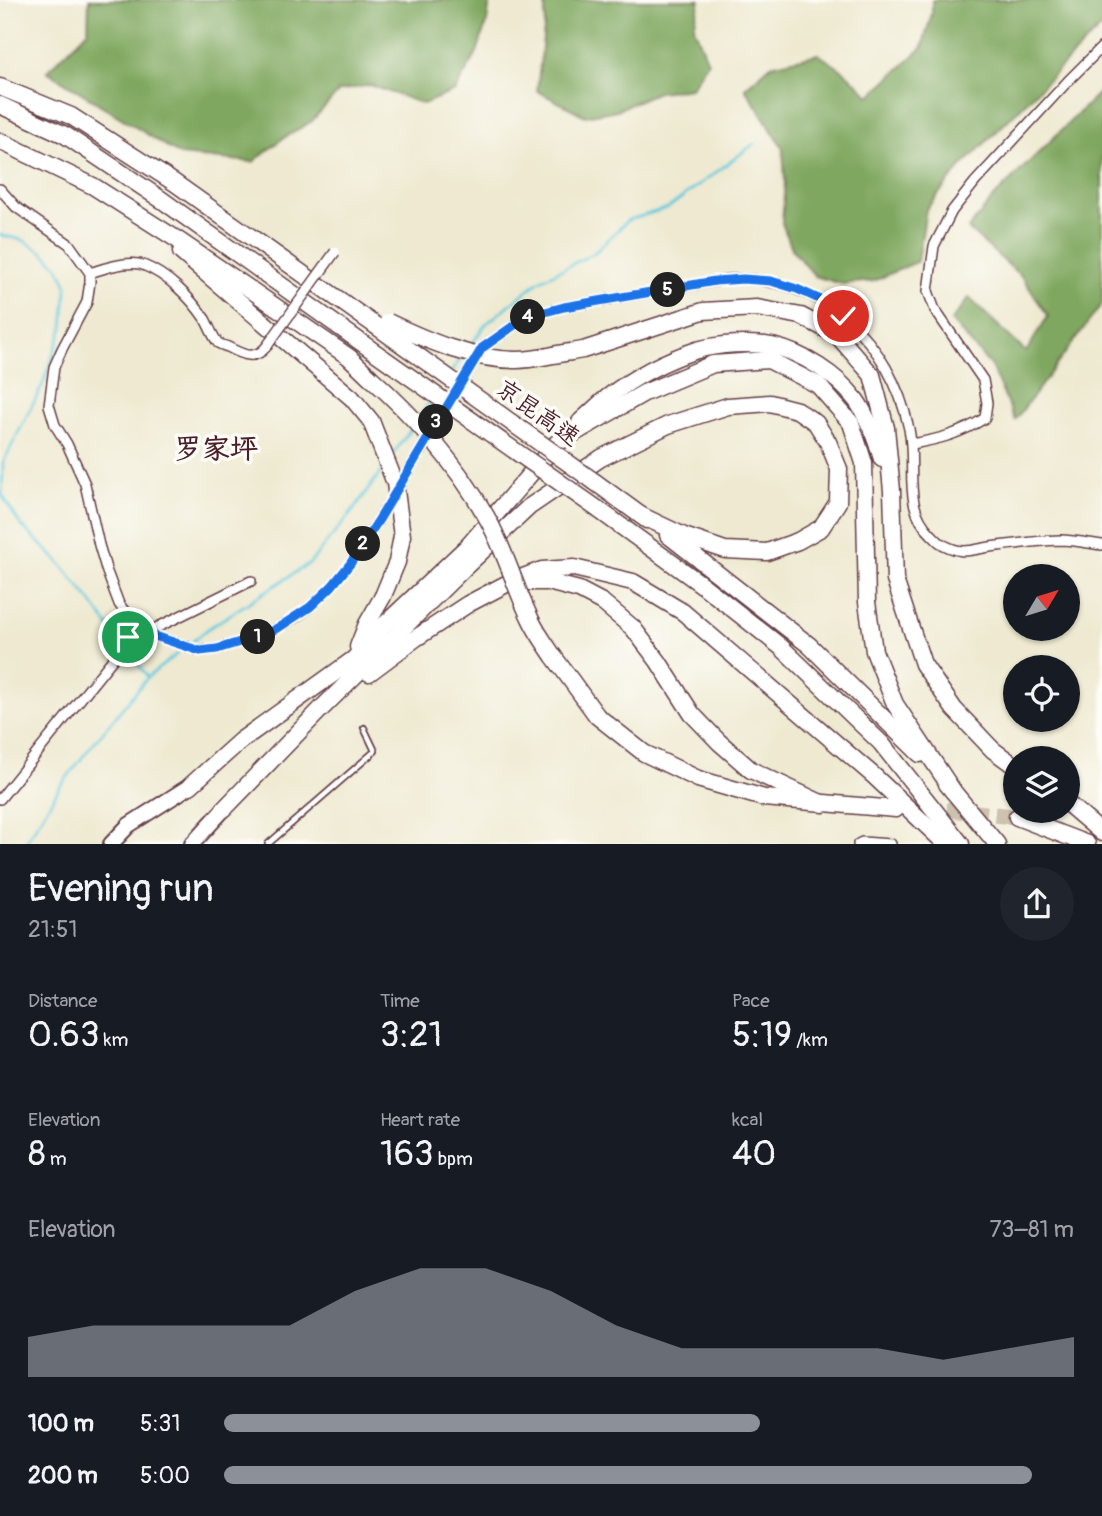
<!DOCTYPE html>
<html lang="en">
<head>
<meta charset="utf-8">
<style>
	:root { --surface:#171b24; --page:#20242c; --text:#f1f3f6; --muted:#9ea1a6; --accent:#8c9099 }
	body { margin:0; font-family:Pangolin,"LXGW WenKai TC",sans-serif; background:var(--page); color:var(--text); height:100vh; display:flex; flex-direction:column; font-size:26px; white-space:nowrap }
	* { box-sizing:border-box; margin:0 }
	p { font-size:23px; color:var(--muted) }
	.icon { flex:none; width:38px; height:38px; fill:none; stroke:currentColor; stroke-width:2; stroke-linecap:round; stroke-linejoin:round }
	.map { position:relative; height:844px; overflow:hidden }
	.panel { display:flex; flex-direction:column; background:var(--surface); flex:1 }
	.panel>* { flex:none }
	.needle { width:46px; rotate:52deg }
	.controls { position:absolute; left:1003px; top:564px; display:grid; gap:14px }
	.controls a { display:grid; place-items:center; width:77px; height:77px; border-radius:50%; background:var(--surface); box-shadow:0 2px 5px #0004; font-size:35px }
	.pin { position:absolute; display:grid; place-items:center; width:60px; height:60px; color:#fff; margin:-30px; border:4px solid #fff; border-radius:50%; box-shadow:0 2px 7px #0007 }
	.km { position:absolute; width:35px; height:35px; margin:-18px; border-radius:50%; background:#222; color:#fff; font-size:19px; line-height:35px; text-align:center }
	.round { display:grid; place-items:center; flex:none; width:74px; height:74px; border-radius:37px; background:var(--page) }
	.overview { display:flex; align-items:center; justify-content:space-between; height:119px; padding:0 28px }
	h1 { font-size:38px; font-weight:600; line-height:52px }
	.metrics { display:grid; grid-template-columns:repeat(3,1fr); gap:10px; height:119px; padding:7px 28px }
	.metrics div { display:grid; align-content:center }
	.metrics b { font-size:35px; font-weight:600 }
	.metrics small { font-size:19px; font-weight:400 }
	.metrics p { font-size:19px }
	.chart { height:196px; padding:14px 28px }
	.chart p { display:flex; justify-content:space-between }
	.chart svg { width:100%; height:126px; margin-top:7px; fill:var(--accent); opacity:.7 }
	ul { padding:0 28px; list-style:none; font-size:23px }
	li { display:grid; grid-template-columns:112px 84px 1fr; align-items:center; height:52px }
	li i { height:18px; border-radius:9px; background:var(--accent) }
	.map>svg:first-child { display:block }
	.forest { fill:#7fa75e; stroke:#646344; stroke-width:2 }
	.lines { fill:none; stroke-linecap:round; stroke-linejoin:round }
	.stream { stroke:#61c8de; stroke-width:2.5 }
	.motorway-tunnel { stroke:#cdc1af; stroke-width:16; stroke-dasharray:16 8; stroke-linecap:butt }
	.service-casing { stroke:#633d44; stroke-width:8 }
	.minor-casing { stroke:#633d44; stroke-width:12 }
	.trunk-casing { stroke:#633d44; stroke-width:18 }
	.motorway-casing { stroke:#633d44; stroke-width:19 }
	.service { stroke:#fff; stroke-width:4.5 }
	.minor { stroke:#fff; stroke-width:9 }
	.trunk { stroke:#fff; stroke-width:14 }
	.motorway { stroke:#fff; stroke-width:16 }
	.minor-bridge-casing { stroke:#633d44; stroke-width:12; stroke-linecap:butt }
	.motorway-bridge-casing { stroke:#633d44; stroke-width:19; stroke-linecap:butt }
	.minor-bridge { stroke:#fff; stroke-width:9 }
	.motorway-bridge { stroke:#fff; stroke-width:16 }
	.route-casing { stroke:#fff; stroke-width:14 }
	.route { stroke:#1a73e8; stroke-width:9 }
	.labels { text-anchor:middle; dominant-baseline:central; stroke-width:7; stroke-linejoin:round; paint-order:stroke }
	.street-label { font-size:24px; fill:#4a1f2b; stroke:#fdfcf7 }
	.quarter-label { font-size:28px; font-weight:bold; fill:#4a1f2b; stroke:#fdfcf7 }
</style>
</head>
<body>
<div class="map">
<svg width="1102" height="844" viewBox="0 0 1102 844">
	<rect width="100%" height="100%" fill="#fdfcf7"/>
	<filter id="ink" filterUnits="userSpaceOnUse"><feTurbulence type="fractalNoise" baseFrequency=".0143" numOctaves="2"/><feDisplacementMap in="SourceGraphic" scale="14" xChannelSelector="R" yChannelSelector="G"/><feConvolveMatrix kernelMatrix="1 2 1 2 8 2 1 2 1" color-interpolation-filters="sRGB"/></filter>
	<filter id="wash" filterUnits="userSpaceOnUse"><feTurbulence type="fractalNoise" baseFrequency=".00686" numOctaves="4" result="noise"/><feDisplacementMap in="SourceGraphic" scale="28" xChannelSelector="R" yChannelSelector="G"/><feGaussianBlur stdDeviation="1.57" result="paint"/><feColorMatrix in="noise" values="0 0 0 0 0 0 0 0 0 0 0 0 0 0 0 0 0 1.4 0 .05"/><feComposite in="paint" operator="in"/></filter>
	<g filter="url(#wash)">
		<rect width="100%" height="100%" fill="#eee9d0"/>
		<g class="forest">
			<polygon points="89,0 490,0 487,21 477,52 455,91 423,104 370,85 339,91 312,121 282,139 253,162 180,155 47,71 88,31"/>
			<polygon points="545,0 700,0 694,27 708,62 691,88 658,92 617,110 585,116 537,91 545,20"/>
			<polygon points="932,0 1102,0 1102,26 961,167 926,209 918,261 874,281 842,284 815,276 793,251 782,223 785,181 783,148 745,88 771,65 818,54 845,72 870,96 922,48 932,13"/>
			<polygon points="1102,90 1102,304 1015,420 991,366 951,321 969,298 1026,352 1048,316 1022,277 968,229 994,197"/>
		</g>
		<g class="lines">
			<g class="stream">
				<polyline points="0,235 23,240 44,253 58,267 67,285 63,328 42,386 3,463 2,495 20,524 59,562 86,595 120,642"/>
				<polyline points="470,346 486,324 539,281 594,253 628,220 668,208 754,144"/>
				<polyline points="451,372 462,357"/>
				<polyline points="419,417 431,400"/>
				<polyline points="391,457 413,426"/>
				<polyline points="188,645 209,628 310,563 352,512 383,469"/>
				<polyline points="124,647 148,677"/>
				<polyline points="25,844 59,788 88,750 148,677 183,649"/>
			</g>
		</g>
	</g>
	<g filter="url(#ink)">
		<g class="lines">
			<polyline class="motorway-tunnel" points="923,809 953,810 1017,817"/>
			<g class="service-casing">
				<polyline id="service" points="268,844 375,751 364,728"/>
			</g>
			<g class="minor-casing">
				<g id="minor">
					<path d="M0,189L16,207L69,244L90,273V282L87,302L62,349L54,367L49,405L55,425L67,444L85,484L99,545L107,572L119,604L136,626L146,633L200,651L217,649L266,634L296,617L310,607L332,586L350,564L380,518L482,348L526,317L564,307L729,279C821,275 891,341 909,429C917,467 901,506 932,535C936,539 939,543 944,545C950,548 958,551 964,551C973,551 982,548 990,547C1013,544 1037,541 1060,540C1073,540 1088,543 1102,545"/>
					<path d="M90,273C104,268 128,260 143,265C168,275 190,297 205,319C209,326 213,337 218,343C221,345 225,346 228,347C243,355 255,361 267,346"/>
					<path d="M912,444C940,439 960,434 985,418L987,403L983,380L935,310L928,291L934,246L952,211L975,182L1068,81L1102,47"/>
					<polyline points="146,633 251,581"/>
					<polyline points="0,799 112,660 136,626"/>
					<polyline points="858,844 862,842 891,844"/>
				</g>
			</g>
			<g class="trunk-casing">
				<g id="trunk">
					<polyline points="111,844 129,825 190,786"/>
					<polyline points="192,844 224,809"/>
				</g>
			</g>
			<g class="motorway-casing">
				<g id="motorway">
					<polyline points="0,87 71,116 175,183 376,326"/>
					<polyline points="0,105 65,135 162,200 369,348"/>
					<polyline points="0,141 93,186 181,242 349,357 369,376"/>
					<polyline points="181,252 352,398"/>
					<polyline points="571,352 583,350 703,311 757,308 801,316 837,335 872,375 886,428 892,491 895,580 923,664 954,709 993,750 1015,766"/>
					<path d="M580,422C589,414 598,405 608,397C634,377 666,360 697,350C719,344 750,342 772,346C803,353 837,375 856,400C868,417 876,439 882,459"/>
					<polyline points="595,482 647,520"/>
					<polyline points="599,510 705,587 781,647 881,743 961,844"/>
					<polyline points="668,535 809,645 920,754"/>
					<polyline points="523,582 548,582 579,590 602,602 633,628 658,661 692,714 719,742 751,770 823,804"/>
					<polyline points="358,647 367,624 383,596"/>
					<polyline points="554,657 597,716 644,753 698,779 764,798 896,809"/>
					<polyline points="369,673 416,638 468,604 510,582 542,570 574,568 633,582 683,612 874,776 946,844"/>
					<polyline points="947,784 997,844"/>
					<polyline points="190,786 240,741 354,659 382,627 469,545 557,443 644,393 713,364 769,360 818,385 851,423 864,463 867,602 874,651 895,704 953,791"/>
					<polyline points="1068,804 1102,833"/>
					<polyline points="224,809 322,708 463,569 529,507 601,458 668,425 728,406 770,403 797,410 816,423 828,442 839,469 838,502 821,528 798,541 767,552 725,550 684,536 640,515"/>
					<polyline points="1017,817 1087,844"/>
				</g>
			</g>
			<use href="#service" class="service"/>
			<use href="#minor" class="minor"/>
			<use href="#trunk" class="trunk"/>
			<use href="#motorway" class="motorway"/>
			<g class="minor-bridge-casing">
				<polyline id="minor-bridge" points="267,346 335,252"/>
			</g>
			<g class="motorway-bridge-casing">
				<g id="motorway-bridge">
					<path d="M388,322C428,341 472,360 517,360C535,360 554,354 571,352"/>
					<polyline points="376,326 595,482"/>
					<polyline points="369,348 599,510"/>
					<path d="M369,376C414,416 456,463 486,516C505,549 514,586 531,620C537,633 546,645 554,657"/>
					<polyline points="352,398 371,421 395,483 402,536 397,562 383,596"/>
				</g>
			</g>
			<use href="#minor-bridge" class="minor-bridge"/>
			<use href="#motorway-bridge" class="motorway-bridge"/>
		</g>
	</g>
	<g class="lines" filter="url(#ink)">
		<g class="route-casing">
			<polyline id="route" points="128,637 136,626 146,633 200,651 217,649 266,634 281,626 310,607 332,586 350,564 380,518 482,348 526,317 564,307 715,281 743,279 771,281 797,289 821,300 843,316"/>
		</g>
		<use href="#route" class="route"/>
	</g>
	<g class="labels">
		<g class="street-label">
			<text transform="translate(538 413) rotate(35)">京昆高速</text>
		</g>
		<g class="quarter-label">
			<text x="216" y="449">罗家坪</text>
		</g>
	</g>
</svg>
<div class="controls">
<a><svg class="needle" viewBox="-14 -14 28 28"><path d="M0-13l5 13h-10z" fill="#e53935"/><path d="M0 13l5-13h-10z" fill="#9ea1a6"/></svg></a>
<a><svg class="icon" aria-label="locate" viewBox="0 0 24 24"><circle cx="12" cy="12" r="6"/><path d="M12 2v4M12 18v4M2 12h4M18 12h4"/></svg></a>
<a><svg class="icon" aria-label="layers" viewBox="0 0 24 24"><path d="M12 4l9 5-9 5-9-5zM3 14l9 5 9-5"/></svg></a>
</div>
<div class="pin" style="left:128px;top:637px;background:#1e9e55"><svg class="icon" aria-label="arrive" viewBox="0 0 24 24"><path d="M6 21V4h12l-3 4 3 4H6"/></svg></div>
<div class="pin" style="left:843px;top:316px;background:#d93025"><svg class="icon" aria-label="check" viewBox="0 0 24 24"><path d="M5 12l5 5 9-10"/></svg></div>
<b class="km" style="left:258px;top:637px">1</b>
<b class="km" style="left:363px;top:544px">2</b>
<b class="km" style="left:436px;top:422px">3</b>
<b class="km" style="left:528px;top:317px">4</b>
<b class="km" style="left:668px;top:290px">5</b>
</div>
<section class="panel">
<div class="overview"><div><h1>Evening run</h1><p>21:51</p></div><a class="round"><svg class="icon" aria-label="share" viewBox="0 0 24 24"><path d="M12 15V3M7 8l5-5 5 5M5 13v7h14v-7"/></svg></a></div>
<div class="metrics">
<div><p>Distance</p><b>0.63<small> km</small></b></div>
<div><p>Time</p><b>3:21</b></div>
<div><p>Pace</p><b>5:19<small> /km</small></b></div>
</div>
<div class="metrics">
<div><p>Elevation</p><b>8<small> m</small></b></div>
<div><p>Heart rate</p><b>163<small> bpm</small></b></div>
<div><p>kcal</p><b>40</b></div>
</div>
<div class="chart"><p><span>Elevation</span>73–81 m</p>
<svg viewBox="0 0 160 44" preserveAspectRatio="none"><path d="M0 44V30L10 26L20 26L30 26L40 26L50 14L60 6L70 6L80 14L90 26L100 34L110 34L120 34L130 34L140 38L150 34L160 30V44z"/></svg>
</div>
<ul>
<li><b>100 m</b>5:31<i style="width:63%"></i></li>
<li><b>200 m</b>5:00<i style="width:95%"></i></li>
</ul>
</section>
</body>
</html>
